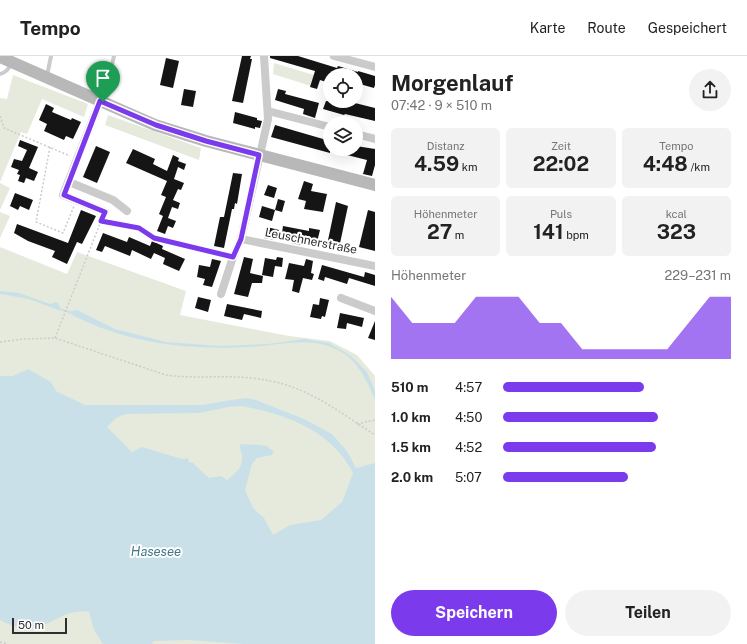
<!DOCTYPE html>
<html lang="de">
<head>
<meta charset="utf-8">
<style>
	:root { --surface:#fff; --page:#f2f2f2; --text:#222; --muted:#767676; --line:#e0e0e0; --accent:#7c3aed }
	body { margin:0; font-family:"Public Sans",sans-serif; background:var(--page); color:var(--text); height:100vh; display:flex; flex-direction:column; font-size:15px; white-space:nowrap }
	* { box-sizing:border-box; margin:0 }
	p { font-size:13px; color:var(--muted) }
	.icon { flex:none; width:22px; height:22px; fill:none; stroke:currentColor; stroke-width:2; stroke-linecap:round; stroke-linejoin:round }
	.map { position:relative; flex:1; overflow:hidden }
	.sheet { display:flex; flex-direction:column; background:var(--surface); width:372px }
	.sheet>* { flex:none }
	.tools { position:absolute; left:323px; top:12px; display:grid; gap:8px }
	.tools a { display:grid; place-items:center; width:40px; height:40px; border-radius:50%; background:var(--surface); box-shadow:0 4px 16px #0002; font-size:20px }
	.scale { position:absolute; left:12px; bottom:10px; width:55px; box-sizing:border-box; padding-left:4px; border:2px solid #2e2e2e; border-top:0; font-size:11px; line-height:14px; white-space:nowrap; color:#2e2e2e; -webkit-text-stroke:3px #fff; paint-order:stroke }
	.pin { position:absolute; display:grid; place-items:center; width:34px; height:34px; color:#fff; margin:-41px -17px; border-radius:50% 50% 50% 0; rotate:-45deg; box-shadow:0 0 4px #0007 }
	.pin .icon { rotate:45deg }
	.round { display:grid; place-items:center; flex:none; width:42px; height:42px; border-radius:21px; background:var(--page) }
	.overview { display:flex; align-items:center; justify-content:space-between; height:68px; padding:0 16px }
	h1 { font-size:22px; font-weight:700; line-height:30px }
	.figures { display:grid; grid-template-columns:repeat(3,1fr); gap:6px; height:68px; padding:4px 16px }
	.figures div { display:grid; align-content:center; border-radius:6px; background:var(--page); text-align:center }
	.figures b { font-size:20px; font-weight:700 }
	.figures small { font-size:11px; font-weight:400 }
	.figures p { font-size:11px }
	.chart { height:112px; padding:8px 16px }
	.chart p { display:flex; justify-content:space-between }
	.chart svg { width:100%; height:72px; margin-top:4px; fill:var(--accent); opacity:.7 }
	.primary-button { display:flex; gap:8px; margin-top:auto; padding:8px 16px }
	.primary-button a { flex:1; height:46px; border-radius:24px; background:var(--accent); color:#fff; font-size:16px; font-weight:700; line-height:46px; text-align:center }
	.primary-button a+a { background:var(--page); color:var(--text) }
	ul { padding:0 16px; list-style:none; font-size:13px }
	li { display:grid; grid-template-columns:64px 48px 1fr; align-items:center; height:30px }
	li i { height:10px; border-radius:5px; background:var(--accent) }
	header { display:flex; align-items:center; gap:24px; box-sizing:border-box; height:56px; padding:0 20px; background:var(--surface); border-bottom:1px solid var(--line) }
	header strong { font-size:19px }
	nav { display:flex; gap:22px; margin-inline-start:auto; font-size:14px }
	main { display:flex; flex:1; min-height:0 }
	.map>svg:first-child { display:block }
	.green { fill:#e5eadc }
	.water { fill:#cae0e9; fill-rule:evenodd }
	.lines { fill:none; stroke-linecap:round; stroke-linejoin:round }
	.stream { stroke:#cae0e9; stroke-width:2 }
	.building { fill:#151515 }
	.path { stroke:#cbcbcb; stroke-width:1.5; stroke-dasharray:2 2; stroke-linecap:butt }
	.lane { stroke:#cbcbcb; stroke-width:4 }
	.street { stroke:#cbcbcb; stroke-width:8 }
	.secondary { stroke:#b8b8b8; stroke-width:12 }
	.route-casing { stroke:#fff; stroke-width:8 }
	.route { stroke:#7c3aed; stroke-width:5 }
	.labels { text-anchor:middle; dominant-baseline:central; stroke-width:4; stroke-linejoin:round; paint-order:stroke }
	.street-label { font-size:12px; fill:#2e2e2e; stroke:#fff }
	.water-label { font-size:13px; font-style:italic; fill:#427689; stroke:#fff }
</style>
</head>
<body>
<header>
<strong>Tempo</strong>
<nav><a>Karte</a><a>Route</a><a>Gespeichert</a></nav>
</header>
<main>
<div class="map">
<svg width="375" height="588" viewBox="0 0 375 588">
	<rect width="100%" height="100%" fill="#fff"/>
	<g class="green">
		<polygon points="274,7 314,19 311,30 273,18"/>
		<polygon points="13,19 88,48 84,61 42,43 27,78 21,76 0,126 0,42 7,43"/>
		<polygon points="108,59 201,92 199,104 105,69"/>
		<polygon points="0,127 10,132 0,154"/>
		<polygon points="0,156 10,160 0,182"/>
		<polygon points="0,191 67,218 77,196 186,235 180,259 289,280 330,285 357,299 375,320 375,588 0,588"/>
	</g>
	<g class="water">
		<polygon points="0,235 19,237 50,248 57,246 61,253 58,254 29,243 0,238"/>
		<path d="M77,254L115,273L166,286L220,290L268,288L304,283L329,287L350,299L367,316L375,335V343C364,320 357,301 331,291C305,281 276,290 249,291C185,294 130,288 72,259L71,255Z"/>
		<path d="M28,313L51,326L56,335L85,349H203L231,344L246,342L256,344L304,363L332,378L347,395L356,412L375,407V588H244L188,584L154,585L152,588H103L94,574L89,556C57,550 44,588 0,564V320H13ZM242,350C287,359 331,374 353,417L342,446L321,464L290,469L273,479L264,462L253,452L245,434L252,408L257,402L272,399L274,396L267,390L260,389L240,388C239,394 242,396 242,401C243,412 234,418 227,424L221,420L209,422L193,407L189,406L188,402L182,403L142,391L132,396L107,371L116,362L126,358L200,357L228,351Z"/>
	</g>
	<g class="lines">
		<polyline class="stream" points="59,253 72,257"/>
	</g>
	<g class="building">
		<polygon points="242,0 251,0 250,3 252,3 243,47 232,45"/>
		<polygon points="270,0 298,0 337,12 338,10 358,16 358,15 375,20 375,29 374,32 356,27 356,19 328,19 326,26 320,24 317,33 310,31 315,15 270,2"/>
		<polygon points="166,2 179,5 173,32 160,29"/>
		<polygon points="184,33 196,35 193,51 181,49"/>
		<polygon points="278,33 286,35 285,38 319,47 315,62 303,58 304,53 275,44"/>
		<polygon points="326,45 347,47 347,45 375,52 375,65 345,58 344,59 323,53"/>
		<polygon points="46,48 54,52 52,56 71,64 72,62 81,66 73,83 66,80 64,84 44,75 47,68 39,64"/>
		<polygon points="235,56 257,62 257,64 262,65 260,72 255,71 255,73 233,67"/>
		<polygon points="275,69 330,85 330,97 271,81"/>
		<polygon points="20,84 38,91 29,112 38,116 34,125 26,122 24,127 18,125 20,119 17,118 19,114 11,111 14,103 22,105 27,94 18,90"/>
		<polygon points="96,90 110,96 97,127 83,121"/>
		<polygon points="356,90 375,93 375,109 372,120 363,118 367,104 331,95 331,93 356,93"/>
		<polygon points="133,93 155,103 153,108 167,115 173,99 179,102 178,105 186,108 184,114 178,111 174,123 184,127 181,134 178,133 173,144 180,147 178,153 172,151 168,162 176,165 173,172 168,170 165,178 157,175 163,160 159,158 166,141 161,139 167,125 126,107"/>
		<polygon points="233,117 242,118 237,148 235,147 234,153 232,153 224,192 214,190 220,161 224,161"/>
		<polygon points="304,125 313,128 311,135 327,138 323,156 304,153 306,145 298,143"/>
		<polygon points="268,129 277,132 274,142 264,139"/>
		<polygon points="15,137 33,144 29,154 20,150 18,154 10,150"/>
		<polygon points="278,143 285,145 282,156 275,154"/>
		<polygon points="336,146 348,150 339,192 327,189"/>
		<polygon points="262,150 275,154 272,165 259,161"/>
		<polygon points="81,154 96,160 82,188 77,186 67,208 52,201 55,195 28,185 14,177 17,168 68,187"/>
		<polygon points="368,154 375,156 375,195 359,191"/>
		<polygon points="283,170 309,175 309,172 320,174 317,186 302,183 301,189 291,187 292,180 282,177"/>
		<polygon points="267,171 279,174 276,184 264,182"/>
		<polygon points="103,177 127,186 129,181 150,190 152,185 163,190 162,193 185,203 179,215 163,208 165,202 154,197 151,203 132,194 130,200 105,190 102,196 96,194"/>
		<polygon points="346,189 356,191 355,198 344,195"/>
		<polygon points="244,201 253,203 250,217 263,220 262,227 252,227 248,241 234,238"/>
		<polygon points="277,201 283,202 282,211 275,210 273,221 262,219 265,202 276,204"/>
		<polygon points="212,203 221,205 212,231 203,229 205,223 197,221 199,209 210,211"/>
		<polygon points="306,203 313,205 311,217 314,218 312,224 303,222 299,237 292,235 294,224 285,223 289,207 304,210"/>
		<polygon points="322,209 364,221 365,216 375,219 375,230 349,222 347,228 325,221 324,225 318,223"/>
		<polygon points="198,241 211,244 208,256 195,252"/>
		<polygon points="320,242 329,244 325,261 322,260 321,263 310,261 313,248 319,249"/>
		<polygon points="227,248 262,255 261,262 244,258 242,264 224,260"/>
		<polygon points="340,257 364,262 362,271 347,267 346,273 337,272"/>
		<polygon points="375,265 375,284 368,282"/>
	</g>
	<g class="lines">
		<g class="path">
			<polyline points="0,60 4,72 70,100"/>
			<polyline points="50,91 36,166 63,177 74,150"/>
			<polyline points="101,165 139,172 153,182 225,199"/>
			<polyline points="55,282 101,165"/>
			<path d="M0,286L23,283L55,282L166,319C194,323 223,319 251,322C304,327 333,352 375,379"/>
			<polyline points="357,368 375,364"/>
			<polyline points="0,586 8,588"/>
		</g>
		<g class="lane">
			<path d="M0,18C6,17 9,12 12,7"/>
			<polyline points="47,20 51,0"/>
			<polyline points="104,44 114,0"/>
		</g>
		<g class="street">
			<polyline points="334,0 375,11"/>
			<polyline points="100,45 63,139 105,156"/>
			<polyline points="268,55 330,71"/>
			<polyline points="356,78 375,83"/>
			<polyline points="69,126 113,144 127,155"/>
			<polyline points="241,183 375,210"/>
			<polyline points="221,238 233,201 241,183 268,63 264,0"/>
			<polyline points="341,242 375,255"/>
		</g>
		<polyline class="secondary" points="0,1 155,69 206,85 375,129"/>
	</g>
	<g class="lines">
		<g class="route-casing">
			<polygon id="route" points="100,45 156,69 206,85 259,99 241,183 233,201 154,182 139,172 101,165 105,156 64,139"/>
		</g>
		<use href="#route" class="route"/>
	</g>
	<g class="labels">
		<g class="street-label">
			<text transform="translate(311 185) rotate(11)">Leuschnerstraße</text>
		</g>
		<g class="water-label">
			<text x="156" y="495">Hasesee</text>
		</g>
	</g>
</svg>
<div class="tools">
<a><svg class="icon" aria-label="locate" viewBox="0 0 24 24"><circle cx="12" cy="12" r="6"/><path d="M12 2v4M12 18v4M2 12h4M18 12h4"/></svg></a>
<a><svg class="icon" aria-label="layers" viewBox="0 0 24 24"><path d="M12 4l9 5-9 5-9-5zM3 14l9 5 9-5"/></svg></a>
</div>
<div class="scale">50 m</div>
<div class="pin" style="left:103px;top:46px;background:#1e9e55"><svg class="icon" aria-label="arrive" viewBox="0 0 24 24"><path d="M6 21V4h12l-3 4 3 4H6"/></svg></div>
</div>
<section class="sheet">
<div class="overview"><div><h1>Morgenlauf</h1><p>07:42 · 9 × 510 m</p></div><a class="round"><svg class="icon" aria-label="share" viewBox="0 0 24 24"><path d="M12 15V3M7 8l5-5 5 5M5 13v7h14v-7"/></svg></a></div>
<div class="figures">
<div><p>Distanz</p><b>4.59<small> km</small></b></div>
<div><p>Zeit</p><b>22:02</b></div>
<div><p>Tempo</p><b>4:48<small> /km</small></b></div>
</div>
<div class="figures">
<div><p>Höhenmeter</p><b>27<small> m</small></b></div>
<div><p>Puls</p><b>141<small> bpm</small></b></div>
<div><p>kcal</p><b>323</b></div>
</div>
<div class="chart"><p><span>Höhenmeter</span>229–231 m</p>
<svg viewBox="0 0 160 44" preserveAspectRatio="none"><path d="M0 44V6L10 22L20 22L30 22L40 6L50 6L60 6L70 22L80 22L90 38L100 38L110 38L120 38L130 38L140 22L150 6L160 6V44z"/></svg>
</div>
<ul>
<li><b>510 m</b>4:57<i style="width:62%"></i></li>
<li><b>1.0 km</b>4:50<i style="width:68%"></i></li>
<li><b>1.5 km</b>4:52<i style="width:67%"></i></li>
<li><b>2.0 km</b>5:07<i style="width:55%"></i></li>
</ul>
<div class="primary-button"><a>Speichern</a><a>Teilen</a></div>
</section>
</main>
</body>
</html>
